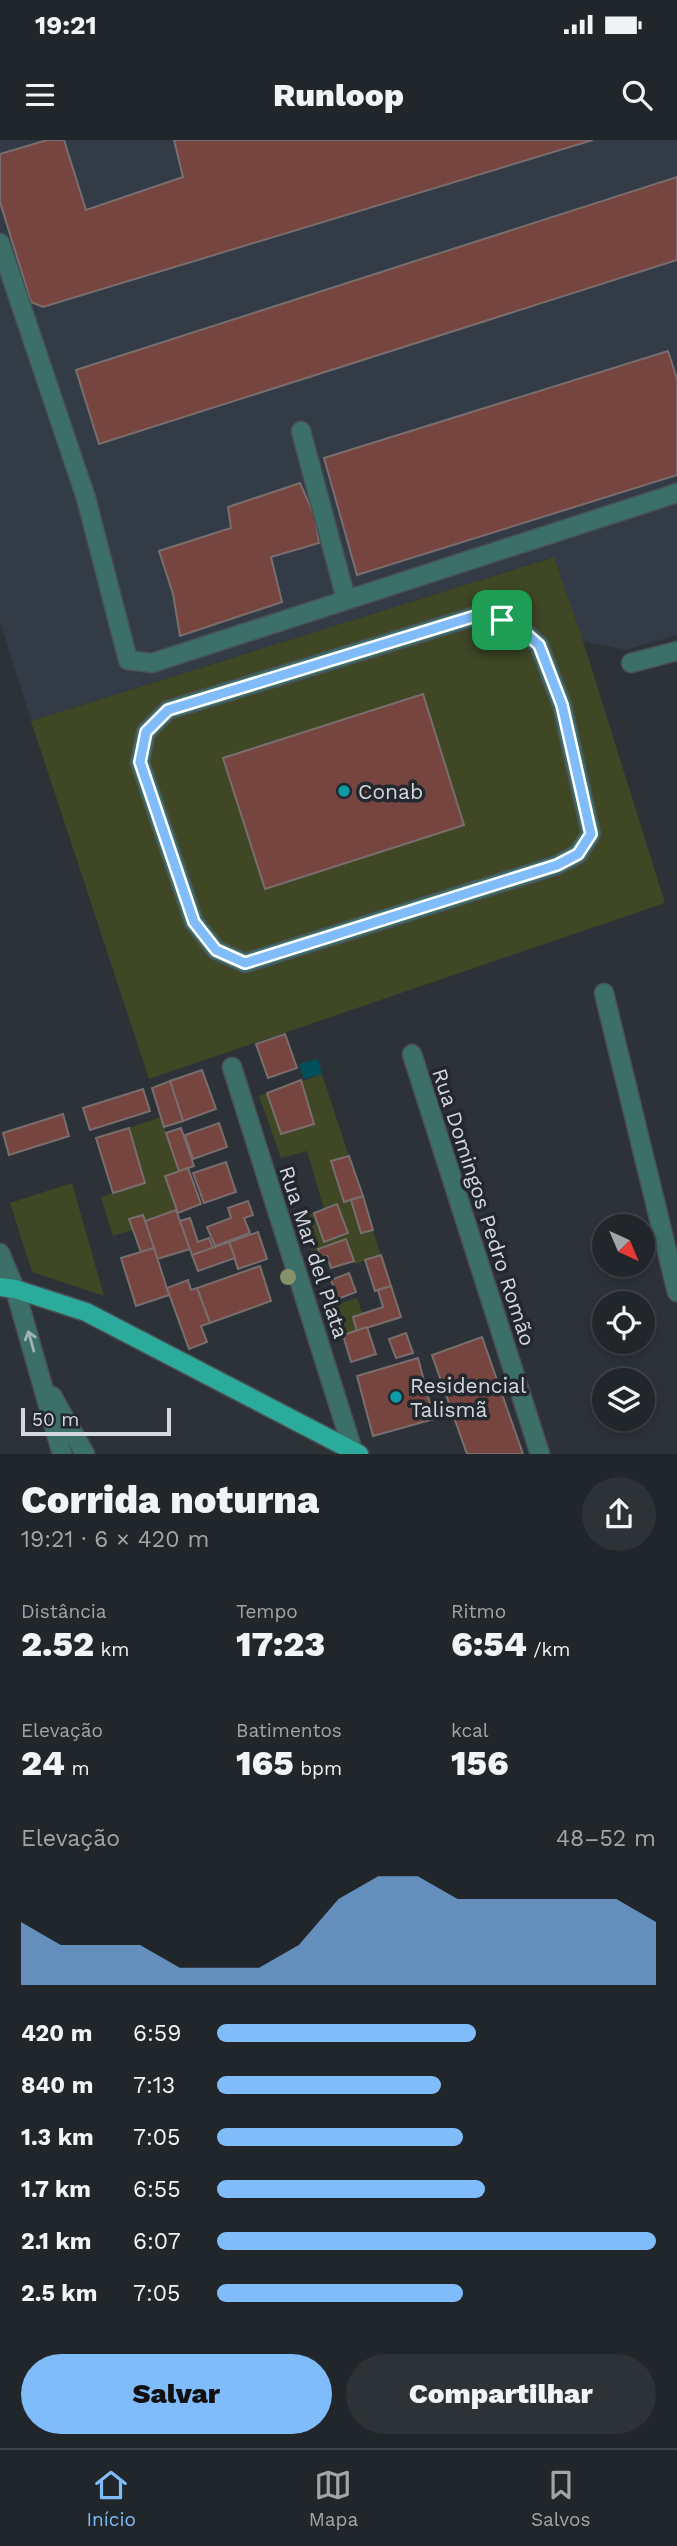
<!DOCTYPE html>
<html lang="pt">
<head>
<meta charset="utf-8">
<style>
	:root { --surface:#21262a; --page:#2d3236; --text:#f1f3f6; --muted:#a2a5a8; --line:#3e4347; --accent:#81bcfa }
	body { margin:0; font-family:"Work Sans",sans-serif; background:var(--page); color:var(--text); height:100vh; display:flex; flex-direction:column; font-size:26px; white-space:nowrap }
	* { box-sizing:border-box; margin:0 }
	p { font-size:23px; color:var(--muted) }
	.icon { flex:none; width:38px; height:38px; fill:none; stroke:currentColor; stroke-width:2; stroke-linecap:round; stroke-linejoin:round }
	.map { position:relative; height:1314px; overflow:hidden }
	.side { display:flex; flex-direction:column; background:var(--surface); flex:1 }
	.side>* { flex:none }
	.needle { width:46px; rotate:136deg }
	.fabs { position:absolute; left:592px; top:1074px; display:grid; gap:14px }
	.fabs a { display:grid; place-items:center; width:63px; height:63px; border-radius:50%; background:var(--surface); box-shadow:0 4px 10px #0003,0 0 0 2px var(--line); font-size:35px }
	.scale { position:absolute; left:21px; bottom:18px; width:150px; box-sizing:border-box; padding-left:7px; border:4px solid #d4d8dc; border-top:0; font-size:19px; line-height:24px; white-space:nowrap; color:#d4d8dc; -webkit-text-stroke:5px #23282e; paint-order:stroke }
	.pin { position:absolute; display:grid; place-items:center; width:60px; height:60px; color:#fff; margin:-30px; border-radius:14px; box-shadow:0 4px 10px #0006 }
	.round { display:grid; place-items:center; flex:none; width:74px; height:74px; border-radius:37px; background:var(--page) }
	.headline { display:flex; align-items:center; justify-content:space-between; height:119px; padding:0 21px }
	h1 { font-size:38px; font-weight:800; line-height:52px }
	.stats { display:grid; grid-template-columns:repeat(3,1fr); gap:10px; height:119px; padding:7px 21px }
	.stats div { display:grid; align-content:center }
	.stats b { font-size:35px; font-weight:800 }
	.stats small { font-size:19px; font-weight:400 }
	.stats p { font-size:19px }
	.chart { height:196px; padding:14px 21px }
	.chart p { display:flex; justify-content:space-between }
	.chart svg { width:100%; height:126px; margin-top:7px; fill:var(--accent); opacity:.7 }
	.primary-button { display:flex; gap:14px; margin-top:auto; padding:14px 21px }
	.primary-button a { flex:1; height:80px; border-radius:42px; background:var(--accent); color:#111; font-size:28px; font-weight:800; line-height:80px; text-align:center }
	.primary-button a+a { background:var(--page); color:var(--text) }
	ul { padding:0 21px; list-style:none; font-size:23px }
	li { display:grid; grid-template-columns:112px 84px 1fr; align-items:center; height:52px }
	li i { height:18px; border-radius:9px; background:var(--accent) }
	.status { display:flex; justify-content:space-between; align-items:center; height:49px; padding:0 35px; background:var(--surface); direction:ltr }
	.status svg { height:19px; fill:currentColor }
	header { display:flex; justify-content:space-between; align-items:center; height:91px; padding:0 21px; background:var(--surface); font-size:32px; font-weight:800 }
	.tab-bar { display:flex; justify-content:space-around; align-items:center; height:98px; border-top:2px solid var(--line); background:var(--surface); font-size:19px; color:var(--muted) }
	.tab-bar a { display:grid; justify-items:center; gap:4px }
	.tab-bar .active { color:var(--accent) }
	.map>svg:first-child { display:block }
	.built { fill:#323b46 }
	.green { fill:#3f4725 }
	.water { fill:#00505c }
	.building { fill:#764540; stroke:#796e6d; stroke-width:2 }
	.lines { fill:none; stroke-linecap:round; stroke-linejoin:round }
	.minor-casing { stroke:#4a5056; stroke-width:21 }
	.major-casing { stroke:#4a5056; stroke-width:21 }
	.minor { stroke:#3b6f67; stroke-width:18 }
	.major { stroke:#2bab9b; stroke-width:18 }
	.tree { fill:#86926c }
	.oneway { stroke:#9eb3b3 }
	.route-casing { stroke:#fff; stroke-width:14 }
	.route { stroke:#81bcfa; stroke-width:9 }
	.culture-dot { fill:#0f9aa8; stroke:#23282e; stroke-width:2.5 }
	.labels { text-anchor:middle; dominant-baseline:central; stroke-width:7; stroke-linejoin:round; paint-order:stroke }
	.poi-label { font-size:21px; fill:#d4d8dc; stroke:#23282e; text-anchor:start }
	.street-label { font-size:21px; fill:#d4d8dc; stroke:#23282e }
</style>
</head>
<body>
<div class="status"><b>19:21</b><svg viewBox="0 0 49 12"><path d="M0 12V9h3v3zM5 12V6h3v6zM10 12V3h3v9zM15 12V0h3v12zM26 1h20v11H26zM47 4h2v5h-2z"/></svg></div>
<header><svg class="icon" aria-label="menu" viewBox="0 0 24 24"><path d="M4 6h16M4 12h16M4 18h16"/></svg>Runloop<svg class="icon" aria-label="search" viewBox="0 0 24 24"><circle cx="10" cy="10" r="6"/><path d="M15 15l6 6"/></svg></header>
<div class="map">
<svg width="677" height="1314" viewBox="0 0 677 1314">
	<rect width="100%" height="100%" fill="#2c3238"/>
	<polygon class="built" points="0,0 677,0 677,495 626,510 583,501 553,417 31,581 0,481"/>
	<g class="green">
		<polygon points="554,417 583,501 665,763 149,939 31,581"/>
		<polygon points="322,934 381,1115 355,1124 346,1100 312,1112 300,1078 324,1069 307,1011 281,1018 259,956"/>
		<polygon points="161,977 179,1031 165,1037 176,1070 145,1081 146,1086 113,1096 101,1057 145,1043 129,988"/>
		<polygon points="72,1043 104,1156 32,1132 10,1063"/>
		<polygon points="357,1158 367,1187 343,1195 333,1166"/>
	</g>
	<polygon class="water" points="318,919 322,934 304,939 299,924"/>
	<g class="building">
		<polygon points="47,0 64,0 86,70 183,37 174,0 593,0 43,167 31,162 0,62 0,14"/>
		<polygon points="677,37 677,120 99,304 76,230"/>
		<polygon points="668,211 677,239 677,335 357,435 324,318"/>
		<polygon points="300,343 315,377 319,403 271,417 282,462 180,496 173,454 159,411 231,388 228,367"/>
		<polygon points="423,554 464,685 265,749 223,618"/>
		<polygon points="285,894 297,928 268,938 256,904"/>
		<polygon points="202,930 216,969 183,981 170,941"/>
		<polygon points="301,940 314,984 281,994 267,953"/>
		<polygon points="170,941 183,981 164,987 152,948"/>
		<polygon points="143,949 150,971 90,990 83,968"/>
		<polygon points="63,974 69,996 9,1015 3,993"/>
		<polygon points="219,983 227,1007 193,1019 185,995"/>
		<polygon points="129,988 145,1043 113,1053 96,998"/>
		<polygon points="181,988 194,1026 179,1031 166,993"/>
		<polygon points="349,1016 363,1056 344,1062 331,1021"/>
		<polygon points="226,1022 236,1052 204,1063 193,1033"/>
		<polygon points="188,1028 201,1064 178,1073 165,1036"/>
		<polygon points="363,1056 373,1090 361,1093 351,1060"/>
		<polygon points="248,1061 253,1075 244,1078 250,1093 215,1106 207,1087 231,1078 228,1068"/>
		<polygon points="337,1064 348,1093 324,1102 314,1073"/>
		<polygon points="176,1070 190,1109 157,1119 145,1081"/>
		<polygon points="143,1075 154,1108 141,1112 129,1079"/>
		<polygon points="190,1078 198,1102 209,1098 213,1108 192,1115 180,1081"/>
		<polygon points="258,1092 267,1119 238,1129 229,1102"/>
		<polygon points="346,1099 354,1121 331,1128 327,1116 321,1118 318,1109"/>
		<polygon points="229,1102 235,1118 198,1131 192,1115"/>
		<polygon points="154,1108 169,1155 136,1166 121,1118"/>
		<polygon points="381,1115 391,1146 375,1151 365,1120"/>
		<polygon points="260,1126 271,1161 210,1183 197,1148"/>
		<polygon points="349,1133 356,1152 338,1159 331,1140"/>
		<polygon points="188,1140 191,1150 197,1148 210,1183 201,1186 207,1202 189,1209 167,1148"/>
		<polygon points="391,1146 401,1177 357,1191 353,1177 383,1167 378,1150"/>
		<polygon points="367,1187 376,1214 351,1222 343,1195"/>
		<polygon points="406,1193 413,1213 396,1218 389,1199"/>
		<polygon points="482,1197 523,1314 467,1314 432,1215"/>
		<polygon points="418,1218 434,1279 373,1296 357,1236"/>
	</g>
	<g class="lines">
		<g class="minor-casing">
			<g id="minor">
				<polyline points="0,103 86,358 128,520 152,523 677,353"/>
				<polyline points="301,291 346,459"/>
				<polygon points="482,474 502,480 522,490 539,505 562,565 591,694 578,714 557,725 245,823 216,810 194,782 140,622 146,592 168,570"/>
				<polyline points="631,523 677,511"/>
				<polyline points="604,853 677,1152"/>
				<polyline points="412,914 540,1314"/>
				<polyline points="232,927 353,1311"/>
				<polyline points="0,1113 15,1149 62,1314"/>
				<polyline points="52,1256 85,1314"/>
			</g>
		</g>
		<g class="major-casing">
			<polyline id="major" points="0,1147 15,1149 86,1172 359,1314"/>
		</g>
		<use href="#minor" class="minor"/>
		<use href="#major" class="major"/>
	</g>
	<circle class="tree" cx="288" cy="1137" r="8"/>
	<defs><path id="oneway-shaft" d="M-6 0H5M1.5-3L5.5 0L1.5 3" fill="none" stroke-width="1.6" stroke-linecap="round" stroke-linejoin="round" transform="scale(1.75)"/></defs>
	<use class="oneway" href="#oneway-shaft" transform="translate(31 1201) rotate(-106)"/>
	<g class="lines">
		<g class="route-casing">
			<polygon id="route" points="482,474 502,480 522,490 539,505 562,565 591,694 578,714 557,725 245,823 216,810 194,782 140,622 146,592 168,570"/>
		</g>
		<use href="#route" class="route"/>
	</g>
	<g class="culture-dot">
		<circle cx="344" cy="651" r="7"/>
		<circle cx="396" cy="1257" r="7"/>
	</g>
	<g class="labels">
		<g class="poi-label">
			<text x="358" y="651">Conab</text>
			<text x="410" y="1245">Residencial<tspan x="410" dy="24">Talismã</tspan></text>
		</g>
		<g class="street-label">
			<text transform="translate(484 1067) rotate(72)">Rua Domingos Pedro Romão</text>
			<text transform="translate(314 1112) rotate(72)">Rua Mar del Plata</text>
		</g>
	</g>
</svg>
<div class="fabs">
<a><svg class="needle" viewBox="-14 -14 28 28"><path d="M0-13l5 13h-10z" fill="#e53935"/><path d="M0 13l5-13h-10z" fill="#a2a5a8"/></svg></a>
<a><svg class="icon" aria-label="locate" viewBox="0 0 24 24"><circle cx="12" cy="12" r="6"/><path d="M12 2v4M12 18v4M2 12h4M18 12h4"/></svg></a>
<a><svg class="icon" aria-label="layers" viewBox="0 0 24 24"><path d="M12 4l9 5-9 5-9-5zM3 14l9 5 9-5"/></svg></a>
</div>
<div class="scale">50 m</div>
<div class="pin" style="left:502px;top:480px;background:#1e9e55"><svg class="icon" aria-label="arrive" viewBox="0 0 24 24"><path d="M6 21V4h12l-3 4 3 4H6"/></svg></div>
</div>
<section class="side">
<div class="headline"><div><h1>Corrida noturna</h1><p>19:21 · 6 × 420 m</p></div><a class="round"><svg class="icon" aria-label="share" viewBox="0 0 24 24"><path d="M12 15V3M7 8l5-5 5 5M5 13v7h14v-7"/></svg></a></div>
<div class="stats">
<div><p>Distância</p><b>2.52<small> km</small></b></div>
<div><p>Tempo</p><b>17:23</b></div>
<div><p>Ritmo</p><b>6:54<small> /km</small></b></div>
</div>
<div class="stats">
<div><p>Elevação</p><b>24<small> m</small></b></div>
<div><p>Batimentos</p><b>165<small> bpm</small></b></div>
<div><p>kcal</p><b>156</b></div>
</div>
<div class="chart"><p><span>Elevação</span>48–52 m</p>
<svg viewBox="0 0 160 44" preserveAspectRatio="none"><path d="M0 44V22L10 30L20 30L30 30L40 38L50 38L60 38L70 30L80 14L90 6L100 6L110 14L120 14L130 14L140 14L150 14L160 22V44z"/></svg>
</div>
<ul>
<li><b>420 m</b>6:59<i style="width:59%"></i></li>
<li><b>840 m</b>7:13<i style="width:51%"></i></li>
<li><b>1.3 km</b>7:05<i style="width:56%"></i></li>
<li><b>1.7 km</b>6:55<i style="width:61%"></i></li>
<li><b>2.1 km</b>6:07<i style="width:100%"></i></li>
<li><b>2.5 km</b>7:05<i style="width:56%"></i></li>
</ul>
<div class="primary-button"><a>Salvar</a><a>Compartilhar</a></div>
</section>
<nav class="tab-bar">
<a class="active"><svg class="icon" aria-label="home" viewBox="0 0 24 24"><path d="M3 11l9-7 9 7M6 9v11h12V9"/></svg>Início</a>
<a><svg class="icon" aria-label="map" viewBox="0 0 24 24"><path d="M3 6l6-2 6 2 6-2v14l-6 2-6-2-6 2zM9 4v14M15 6v14"/></svg>Mapa</a>
<a><svg class="icon" aria-label="saved" viewBox="0 0 24 24"><path d="M7 4h10v16l-5-4-5 4z"/></svg>Salvos</a>
</nav>
</body>
</html>
